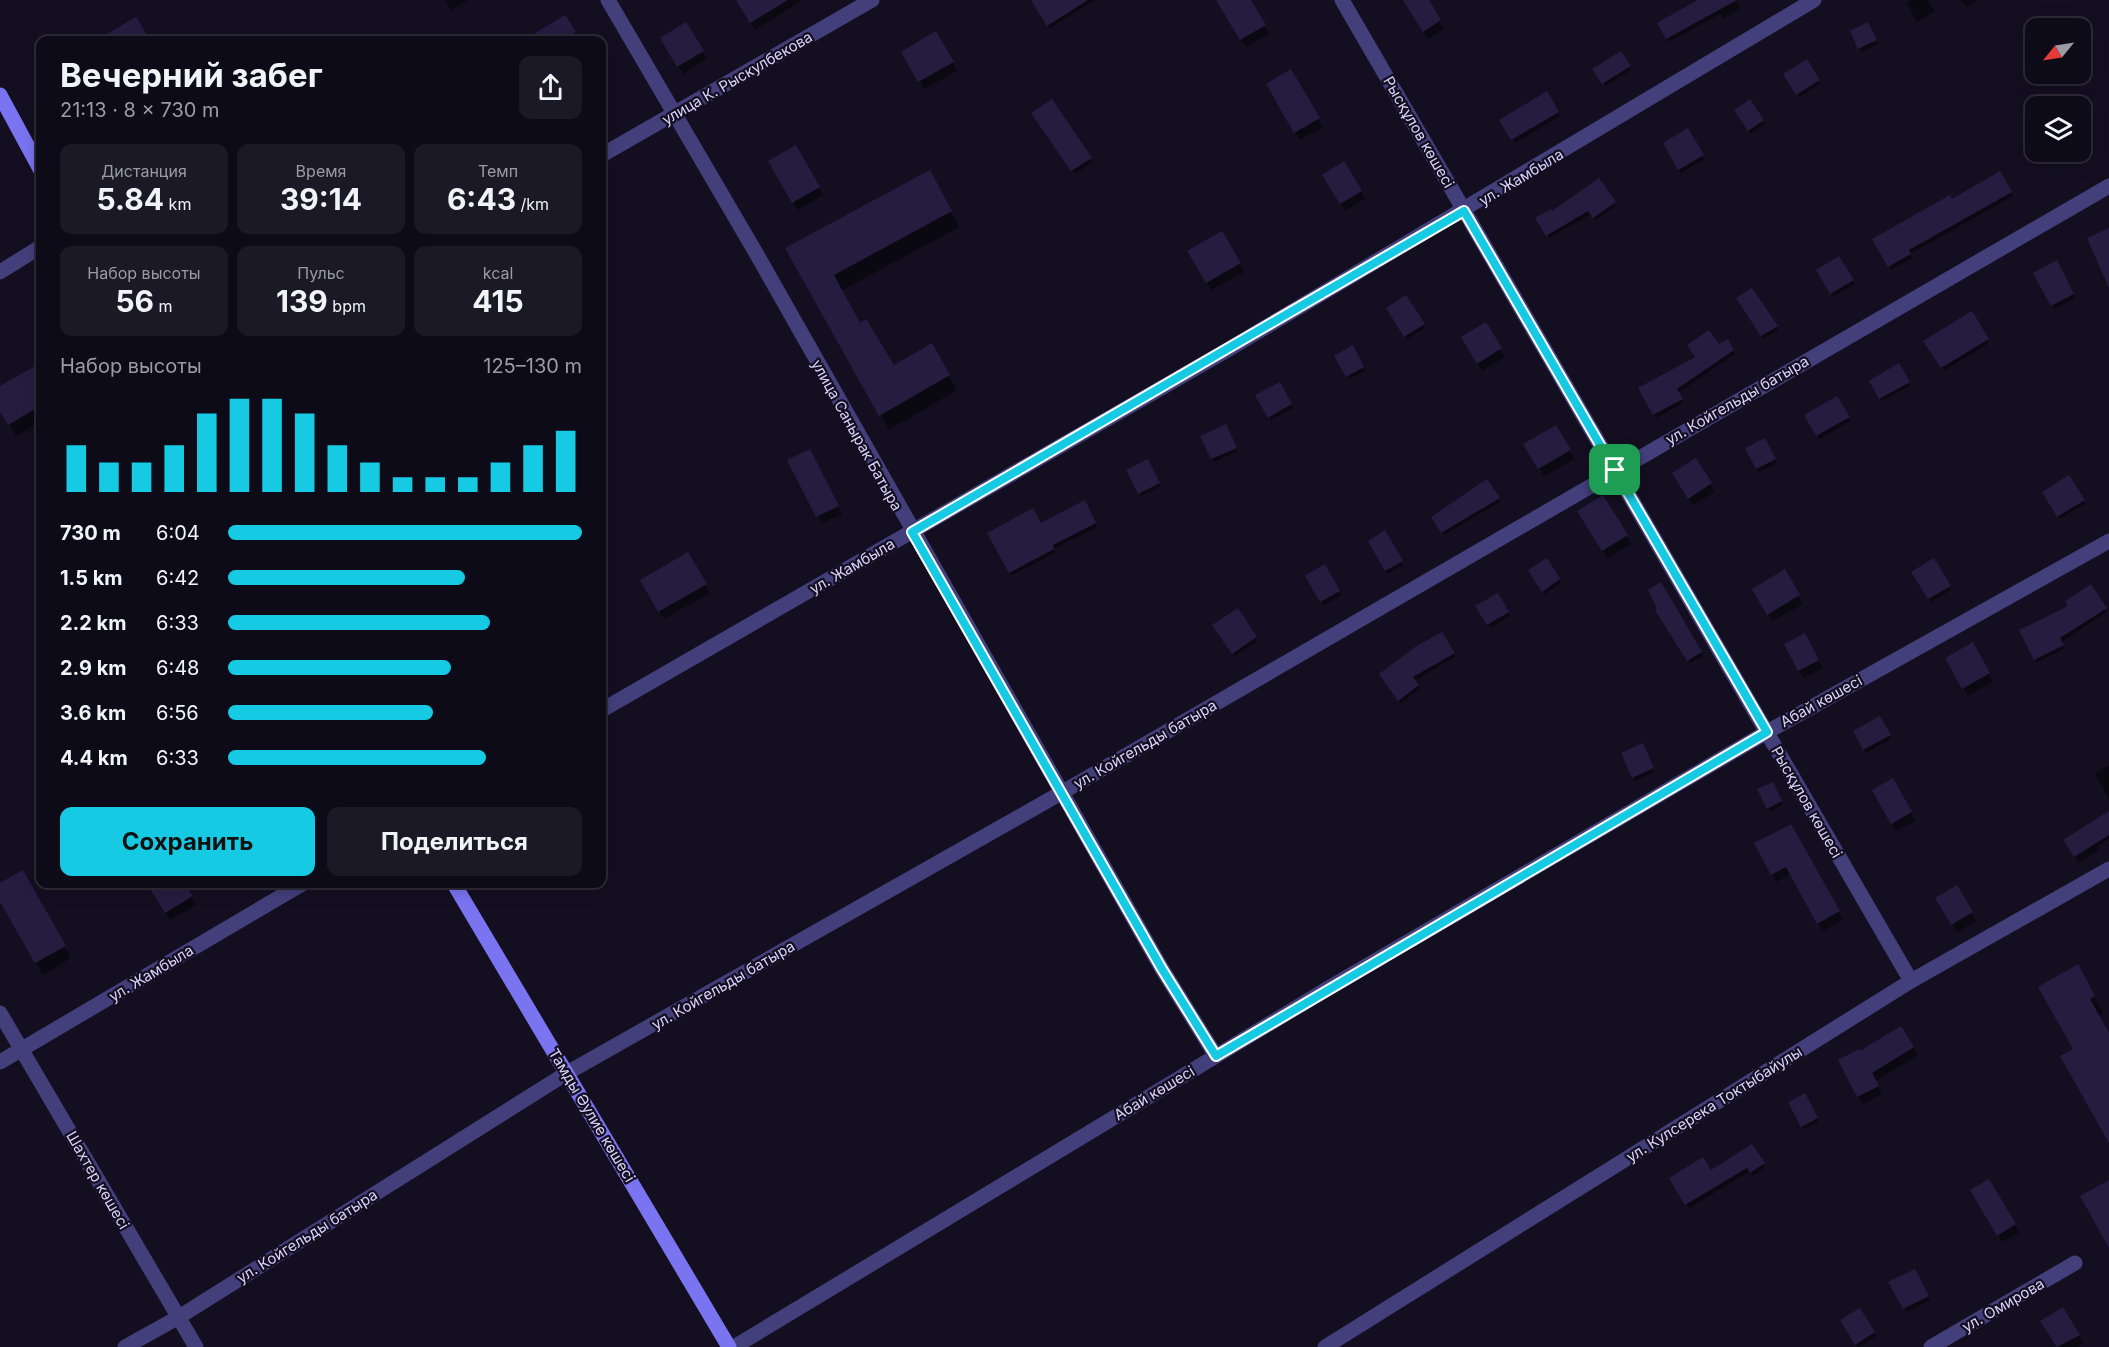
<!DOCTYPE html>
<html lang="ru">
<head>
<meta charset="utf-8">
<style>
	:root { --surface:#0e0b19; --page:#1c1926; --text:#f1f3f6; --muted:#9b9ba2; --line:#2e2b38; --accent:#17cae4 }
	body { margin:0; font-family:Inter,sans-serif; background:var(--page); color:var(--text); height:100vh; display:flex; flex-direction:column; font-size:22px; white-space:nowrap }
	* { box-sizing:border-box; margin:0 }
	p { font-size:20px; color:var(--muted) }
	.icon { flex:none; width:33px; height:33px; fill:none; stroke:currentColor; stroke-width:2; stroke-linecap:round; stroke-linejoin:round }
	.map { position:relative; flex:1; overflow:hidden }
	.details { position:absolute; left:36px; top:36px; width:570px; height:852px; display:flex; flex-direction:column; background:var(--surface); border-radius:12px; box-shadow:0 3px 15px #0003,0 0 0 2px var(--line) }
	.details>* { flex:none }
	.needle { width:39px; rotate:240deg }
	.fabs { position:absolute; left:2025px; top:18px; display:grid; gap:12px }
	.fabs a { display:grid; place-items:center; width:66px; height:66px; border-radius:12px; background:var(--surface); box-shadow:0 3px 15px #0003,0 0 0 2px var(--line); font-size:30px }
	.pin { position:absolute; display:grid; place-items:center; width:51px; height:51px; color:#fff; margin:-26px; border-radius:12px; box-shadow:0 3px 9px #0006 }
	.round { display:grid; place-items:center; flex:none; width:63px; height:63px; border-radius:12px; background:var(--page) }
	.summary { display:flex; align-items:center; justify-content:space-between; height:102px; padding:0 24px }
	h1 { font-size:33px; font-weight:700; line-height:45px }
	.figures { display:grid; grid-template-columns:repeat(3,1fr); gap:9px; height:102px; padding:6px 24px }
	.figures div { display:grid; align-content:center; border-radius:12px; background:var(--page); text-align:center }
	.figures b { font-size:30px; font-weight:700 }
	.figures small { font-size:16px; font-weight:400 }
	.figures p { font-size:16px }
	.chart { height:168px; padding:12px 24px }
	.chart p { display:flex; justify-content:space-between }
	.chart svg { width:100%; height:108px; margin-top:6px; stroke:var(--accent); stroke-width:6 }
	.button { display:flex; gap:12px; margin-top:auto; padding:12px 24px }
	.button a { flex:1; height:69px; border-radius:12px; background:var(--accent); color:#111; font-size:24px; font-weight:700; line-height:69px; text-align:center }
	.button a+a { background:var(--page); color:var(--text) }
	ul { padding:0 24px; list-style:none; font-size:20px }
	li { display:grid; grid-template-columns:96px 72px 1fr; align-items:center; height:45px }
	li i { height:15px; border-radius:8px; background:var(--accent) }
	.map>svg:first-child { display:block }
	.shadow { fill:#0007 }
	.building { fill:#251d40 }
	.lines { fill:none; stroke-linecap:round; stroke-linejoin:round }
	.street { stroke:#433f7b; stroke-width:15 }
	.secondary { stroke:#7a74f1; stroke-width:15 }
	.route-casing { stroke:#fff; stroke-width:12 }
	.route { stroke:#17cae4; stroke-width:8 }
	.labels { text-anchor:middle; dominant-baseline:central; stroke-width:4.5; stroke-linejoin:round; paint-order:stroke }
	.street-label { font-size:15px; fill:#d9d3fb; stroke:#130f21 }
</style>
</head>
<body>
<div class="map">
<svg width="2109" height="1347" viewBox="0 0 2109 1347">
	<rect width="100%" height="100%" fill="#130f21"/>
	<g class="shadow">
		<polygon points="445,0 468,0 451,10"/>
		<polygon points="738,0 802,0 755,30"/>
		<polygon points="1032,0 1095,0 1050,28"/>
		<polygon points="1227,0 1249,0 1269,34 1246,47 1220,4"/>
		<polygon points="1415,0 1427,0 1444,29 1428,39 1408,4"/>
		<polygon points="1701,0 1736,0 1740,8 1723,19 1720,14 1669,42 1659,24"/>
		<polygon points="1912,0 1928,0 1935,11 1917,22 1907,3"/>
		<polygon points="1961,0 1978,0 1966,7"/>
		<polygon points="135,19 148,40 99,40"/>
		<polygon points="686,24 707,59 683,74 662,38"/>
		<polygon points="1868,24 1878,44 1861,52 1852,32"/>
		<polygon points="935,33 957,71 924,89 903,52"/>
		<polygon points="575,34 576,36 569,40 565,40"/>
		<polygon points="1621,53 1631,70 1605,86 1594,69"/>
		<polygon points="1807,61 1820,84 1799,97 1785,74"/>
		<polygon points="1290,71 1323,127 1300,140 1268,84"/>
		<polygon points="1546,94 1560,116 1515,143 1501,120"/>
		<polygon points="1051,101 1092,162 1075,174 1033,113"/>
		<polygon points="1750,101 1765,124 1751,134 1736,110"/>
		<polygon points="602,102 607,112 602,115"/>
		<polygon points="1688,130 1704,159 1681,173 1665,144"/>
		<polygon points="795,147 823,195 798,210 770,162"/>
		<polygon points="2048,152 2062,152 2051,157"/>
		<polygon points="1344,163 1365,199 1345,211 1324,176"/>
		<polygon points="1999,173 2013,196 1910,254 1912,258 1891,270 1874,239 1952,201"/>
		<polygon points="1599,180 1616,206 1596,220 1591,214 1549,238 1537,218 1551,213"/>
		<polygon points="938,187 959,227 841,291 859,325 893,368 931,345 957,390 889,430 787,249"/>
		<polygon points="1222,233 1244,272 1211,290 1189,252"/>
		<polygon points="1839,258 1855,284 1833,297 1818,270"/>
		<polygon points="2056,262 2075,298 2054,309 2035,273"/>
		<polygon points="1752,290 1778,330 1764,339 1738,299"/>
		<polygon points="1406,297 1425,328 1407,339 1388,308"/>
		<polygon points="1971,313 1989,343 1944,371 1925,341"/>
		<polygon points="1485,324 1505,357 1482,371 1463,338"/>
		<polygon points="1727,341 1735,354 1678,393 1683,403 1656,418 1640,388"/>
		<polygon points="1352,347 1365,371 1349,379 1336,356"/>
		<polygon points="40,364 40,422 16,436 0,409 0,388"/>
		<polygon points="1898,366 1910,386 1882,401 1871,381"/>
		<polygon points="1279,384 1293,408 1271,420 1257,396"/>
		<polygon points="1837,398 1850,421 1820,439 1806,416"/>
		<polygon points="1555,427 1574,459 1544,476 1525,445"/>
		<polygon points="1227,429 1237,452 1214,462 1202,436"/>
		<polygon points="1765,440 1777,463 1759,472 1747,449"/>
		<polygon points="814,458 842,514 822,524 789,461"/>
		<polygon points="1696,460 1715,492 1693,505 1674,474"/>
		<polygon points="1148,461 1161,486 1141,496 1128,471"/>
		<polygon points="2069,477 2085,504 2060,519 2044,493"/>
		<polygon points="1487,482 1500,502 1444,535 1433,517"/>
		<polygon points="1602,497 1631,544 1607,558 1579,511"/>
		<polygon points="1084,502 1097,527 1053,549 1055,553 1012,575 990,533 1040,525"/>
		<polygon points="1385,533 1403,565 1388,574 1370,541"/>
		<polygon points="688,554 710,593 664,619 642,580"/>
		<polygon points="1546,560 1561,583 1545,594 1530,571"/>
		<polygon points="1933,560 1951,590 1931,602 1913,572"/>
		<polygon points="1324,567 1341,595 1324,605 1307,576"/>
		<polygon points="1785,571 1803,604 1773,621 1754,589"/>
		<polygon points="1661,584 1703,656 1690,663 1657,610"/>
		<polygon points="2091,586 2107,612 2061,642 2064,649 2037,662 2021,631 2070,607"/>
		<polygon points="1497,595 1510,616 1490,628 1478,607"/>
		<polygon points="1237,610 1258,641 1235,656 1214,625"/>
		<polygon points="1442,634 1455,657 1414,681 1420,689 1401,703 1383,678"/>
		<polygon points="1809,642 1823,668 1803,678 1799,670"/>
		<polygon points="1972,644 1993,682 1968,696 1947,659"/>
		<polygon points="602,652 606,661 602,664"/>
		<polygon points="1880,718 1891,739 1866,753 1855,731"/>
		<polygon points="1644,749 1655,772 1635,781 1633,777"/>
		<polygon points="2109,765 2109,799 2095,774"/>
		<polygon points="1893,780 1915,821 1896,831 1874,790"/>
		<polygon points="1772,783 1783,805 1770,811 1759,790"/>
		<polygon points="2109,813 2109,839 2097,846 2099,850 2079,863 2065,841"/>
		<polygon points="1790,826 1843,919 1823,931 1791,874 1776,882 1756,843"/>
		<polygon points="22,872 71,958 43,975 0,899 0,885"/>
		<polygon points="148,884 183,884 196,905 170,920"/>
		<polygon points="1957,887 1976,921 1957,932 1937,898"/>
		<polygon points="2077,966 2103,1013 2098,1016 2109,1035 2109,1140 2075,1049"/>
		<polygon points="1901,1028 1918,1055 1875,1082 1882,1094 1863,1104 1840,1061 1860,1053"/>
		<polygon points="1805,1095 1818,1122 1804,1129 1790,1102"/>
		<polygon points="1751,1146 1765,1167 1753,1176 1750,1171 1689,1208 1671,1178 1711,1173"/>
		<polygon points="1989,1181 2019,1233 2002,1242 1972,1190"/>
		<polygon points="1914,1271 1930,1300 1906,1312 1890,1283"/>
		<polygon points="1859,1310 1876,1336 1858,1347 1842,1320"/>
		<polygon points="2047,1329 2079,1335 2083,1343 2077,1347 2058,1347"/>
	</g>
	<g class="building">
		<polygon points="736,0 788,0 750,23"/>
		<polygon points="1031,0 1088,0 1047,26"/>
		<polygon points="1216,0 1251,0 1266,25 1240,40"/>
		<polygon points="1403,0 1429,0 1441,20 1423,32"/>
		<polygon points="1698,0 1737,0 1666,39 1657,23"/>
		<polygon points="565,15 576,32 562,40 524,40"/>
		<polygon points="136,17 150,40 96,40"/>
		<polygon points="686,22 704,51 677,67 660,38"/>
		<polygon points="1868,22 1877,40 1858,49 1850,31"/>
		<polygon points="936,31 954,62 918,82 901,52"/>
		<polygon points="1621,51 1631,66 1602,84 1592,69"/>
		<polygon points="1807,59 1820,80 1796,95 1783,74"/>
		<polygon points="1291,69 1320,118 1294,133 1266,84"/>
		<polygon points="1547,91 1559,112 1511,140 1499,120"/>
		<polygon points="1052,99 1092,158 1071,171 1031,113"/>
		<polygon points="1750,99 1764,120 1748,131 1734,110"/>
		<polygon points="1688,128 1704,155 1678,170 1663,143"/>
		<polygon points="796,145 820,187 792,203 768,161"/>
		<polygon points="1344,161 1362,191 1340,204 1322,175"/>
		<polygon points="930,170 952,211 834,275 860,323 866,319 894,365 932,343 950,375 879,416 785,248"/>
		<polygon points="2000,171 2012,192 1909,250 1911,254 1888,267 1872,239 1950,195 1952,199"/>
		<polygon points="1599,178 1616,202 1593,218 1588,211 1546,236 1535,218 1551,209 1552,211"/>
		<polygon points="2109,228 2109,288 2087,238"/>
		<polygon points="1222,231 1241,263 1206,283 1187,251"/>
		<polygon points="1839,256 1854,280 1830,294 1816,270"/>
		<polygon points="2057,260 2074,294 2051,306 2033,273"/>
		<polygon points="1752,288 1778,326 1761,336 1736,298"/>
		<polygon points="1406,295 1425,324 1404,337 1386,308"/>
		<polygon points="1972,311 1989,339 1941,368 1923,341"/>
		<polygon points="1486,322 1502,348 1477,364 1461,337"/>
		<polygon points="1709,330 1719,344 1728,339 1734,350 1677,389 1683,399 1653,415 1638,388 1695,357 1687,345"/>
		<polygon points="1353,345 1364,367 1346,377 1334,356"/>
		<polygon points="40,363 40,406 8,425 0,412 0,386"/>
		<polygon points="1899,363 1910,382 1879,399 1869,381"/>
		<polygon points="1280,382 1292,404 1268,418 1255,395"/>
		<polygon points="1837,396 1850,417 1816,436 1804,415"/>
		<polygon points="1226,424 1237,448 1211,459 1200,436"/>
		<polygon points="1556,425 1571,450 1538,469 1523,444"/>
		<polygon points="1765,438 1776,459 1756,469 1745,448"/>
		<polygon points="810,449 839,506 816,517 787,460"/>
		<polygon points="1696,458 1712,483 1688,499 1672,473"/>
		<polygon points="1148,459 1160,483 1138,494 1126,470"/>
		<polygon points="2069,475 2085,500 2057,517 2042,492"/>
		<polygon points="1487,479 1500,498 1441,533 1431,517"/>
		<polygon points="1603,495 1628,535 1602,551 1577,511"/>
		<polygon points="1085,500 1096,523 1053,545 1054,549 1009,573 987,533 1033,508 1041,523"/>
		<polygon points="1385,530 1403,561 1385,571 1368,541"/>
		<polygon points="688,552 707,584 658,612 640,580"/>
		<polygon points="1547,558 1560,579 1542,592 1528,570"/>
		<polygon points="1934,558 1951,586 1928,599 1911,572"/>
		<polygon points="1325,564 1340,591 1320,602 1305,576"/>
		<polygon points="1785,569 1800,595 1767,615 1752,589"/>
		<polygon points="1661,582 1702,652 1687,661 1655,610 1657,608 1648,590"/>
		<polygon points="2091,584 2107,608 2060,638 2064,645 2034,660 2019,630 2068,606 2065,601"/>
		<polygon points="1498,593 1509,612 1487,625 1475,606"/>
		<polygon points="1238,608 1257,637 1232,654 1212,625"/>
		<polygon points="1442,632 1455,653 1413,677 1419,685 1398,701 1379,674 1415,647"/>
		<polygon points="1805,633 1819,660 1798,671 1784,644"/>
		<polygon points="1973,642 1990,673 1962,689 1945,658"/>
		<polygon points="1880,716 1891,735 1863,750 1853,731"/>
		<polygon points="1643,743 1654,768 1632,778 1621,753"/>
		<polygon points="1893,778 1912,812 1891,824 1872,790"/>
		<polygon points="1773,782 1782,801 1767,809 1757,789"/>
		<polygon points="2109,811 2109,835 2074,857 2063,840"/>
		<polygon points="1791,824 1840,911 1817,924 1786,867 1771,875 1754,843"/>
		<polygon points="23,870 66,946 35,963 0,902 0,883"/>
		<polygon points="147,884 185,884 193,896 165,913"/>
		<polygon points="1957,885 1973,912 1951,925 1935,898"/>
		<polygon points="2078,964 2095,996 2090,999 2109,1033 2109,1143 2060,1056 2073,1049 2038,987"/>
		<polygon points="1901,1026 1914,1047 1872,1073 1879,1086 1857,1097 1838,1060 1859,1049 1860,1051"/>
		<polygon points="1805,1093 1818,1118 1801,1127 1788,1102"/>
		<polygon points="1752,1144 1765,1163 1750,1173 1747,1168 1685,1205 1669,1178 1703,1157 1711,1170"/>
		<polygon points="1989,1179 2016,1224 1997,1236 1970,1190"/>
		<polygon points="2109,1180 2109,1248 2080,1196"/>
		<polygon points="1915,1269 1929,1296 1903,1309 1888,1282"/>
		<polygon points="2063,1307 2080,1335 2057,1347 2040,1321"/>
		<polygon points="1860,1308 1875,1332 1855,1345 1840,1320"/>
	</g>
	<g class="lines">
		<g class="street">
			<polyline points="608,0 756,253 1162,969 1216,1056"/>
			<polyline points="1342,0 1911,981"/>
			<polyline points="602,155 872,0"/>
			<polyline points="0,272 40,247"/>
			<polyline points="602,710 1229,349 1814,0"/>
			<polyline points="0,1013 196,1347"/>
			<polyline points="0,1062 302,884"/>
			<polyline points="125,1347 179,1317 567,1073 1061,793 2109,186"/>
			<polyline points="734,1347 1327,989 1767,732 2109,541"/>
			<polyline points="1325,1347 1911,981 2109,869"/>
			<polyline points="1931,1347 2075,1263"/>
		</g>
		<g class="secondary">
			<polyline points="0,95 40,169"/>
			<polyline points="454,884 729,1347"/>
		</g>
	</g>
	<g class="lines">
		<g class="route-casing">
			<polygon id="route" points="1464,211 1767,732 1216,1056 1162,969 912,532"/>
		</g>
		<use href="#route" class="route"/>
	</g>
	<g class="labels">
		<g class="street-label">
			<text transform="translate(737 78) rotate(-30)">улица К. Рыскулбекова</text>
			<text transform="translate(1419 132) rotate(60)">Рысқұлов көшесі</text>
			<text transform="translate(1521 177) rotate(-31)">ул. Жамбыла</text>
			<text transform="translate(1737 400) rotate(-30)">ул. Койгельды батыра</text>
			<text transform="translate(857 435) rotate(61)">улица Санырак Батыра</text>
			<text transform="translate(852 566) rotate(-30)">ул. Жамбыла</text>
			<text transform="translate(1821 701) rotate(-29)">Абай көшесі</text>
			<text transform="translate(1145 744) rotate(-30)">ул. Койгельды батыра</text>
			<text transform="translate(1807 802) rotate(60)">Рысқұлов көшесі</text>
			<text transform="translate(151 973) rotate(-31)">ул. Жамбыла</text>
			<text transform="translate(723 985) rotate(-30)">ул. Койгельды батыра</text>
			<text transform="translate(1154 1093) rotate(-31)">Абай көшесі</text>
			<text transform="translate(1714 1104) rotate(-32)">ул. Кулсерека Токтыбайулы</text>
			<text transform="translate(592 1115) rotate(59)">Тамды Әулие көшесі</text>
			<text transform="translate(98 1180) rotate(60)">Шахтер көшесі</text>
			<text transform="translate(307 1236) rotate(-32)">ул. Койгельды батыра</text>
			<text transform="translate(2003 1305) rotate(-30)">ул. Омирова</text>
		</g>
	</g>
</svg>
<div class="fabs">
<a><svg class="needle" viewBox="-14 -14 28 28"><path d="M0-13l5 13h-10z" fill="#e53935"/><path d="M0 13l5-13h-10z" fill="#9b9ba2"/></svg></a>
<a><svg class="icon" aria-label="layers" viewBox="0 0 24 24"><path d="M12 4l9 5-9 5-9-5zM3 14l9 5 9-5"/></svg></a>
</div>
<div class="pin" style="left:1615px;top:470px;background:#1e9e55"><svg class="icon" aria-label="arrive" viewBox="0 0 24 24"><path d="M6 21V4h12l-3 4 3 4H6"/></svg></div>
<section class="details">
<div class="summary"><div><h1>Вечерний забег</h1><p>21:13 · 8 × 730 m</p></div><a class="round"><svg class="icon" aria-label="share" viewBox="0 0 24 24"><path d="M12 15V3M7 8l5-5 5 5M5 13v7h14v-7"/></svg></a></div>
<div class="figures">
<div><p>Дистанция</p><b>5.84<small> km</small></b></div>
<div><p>Время</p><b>39:14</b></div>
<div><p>Темп</p><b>6:43<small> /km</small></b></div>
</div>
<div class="figures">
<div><p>Набор высоты</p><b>56<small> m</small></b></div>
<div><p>Пульс</p><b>139<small> bpm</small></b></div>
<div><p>kcal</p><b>415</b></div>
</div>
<div class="chart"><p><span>Набор высоты</span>125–130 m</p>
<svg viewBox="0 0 160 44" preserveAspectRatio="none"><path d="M5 44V25M15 44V32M25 44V32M35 44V25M45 44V12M55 44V6M65 44V6M75 44V12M85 44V25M95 44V32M105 44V38M115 44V38M125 44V38M135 44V32M145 44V25M155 44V19"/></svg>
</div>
<ul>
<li><b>730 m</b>6:04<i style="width:100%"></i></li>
<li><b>1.5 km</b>6:42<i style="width:67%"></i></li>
<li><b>2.2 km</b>6:33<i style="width:74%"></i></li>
<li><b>2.9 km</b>6:48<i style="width:63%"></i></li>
<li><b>3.6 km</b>6:56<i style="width:58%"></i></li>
<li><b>4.4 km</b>6:33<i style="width:73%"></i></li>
</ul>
<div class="button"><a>Сохранить</a><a>Поделиться</a></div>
</section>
</div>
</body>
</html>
